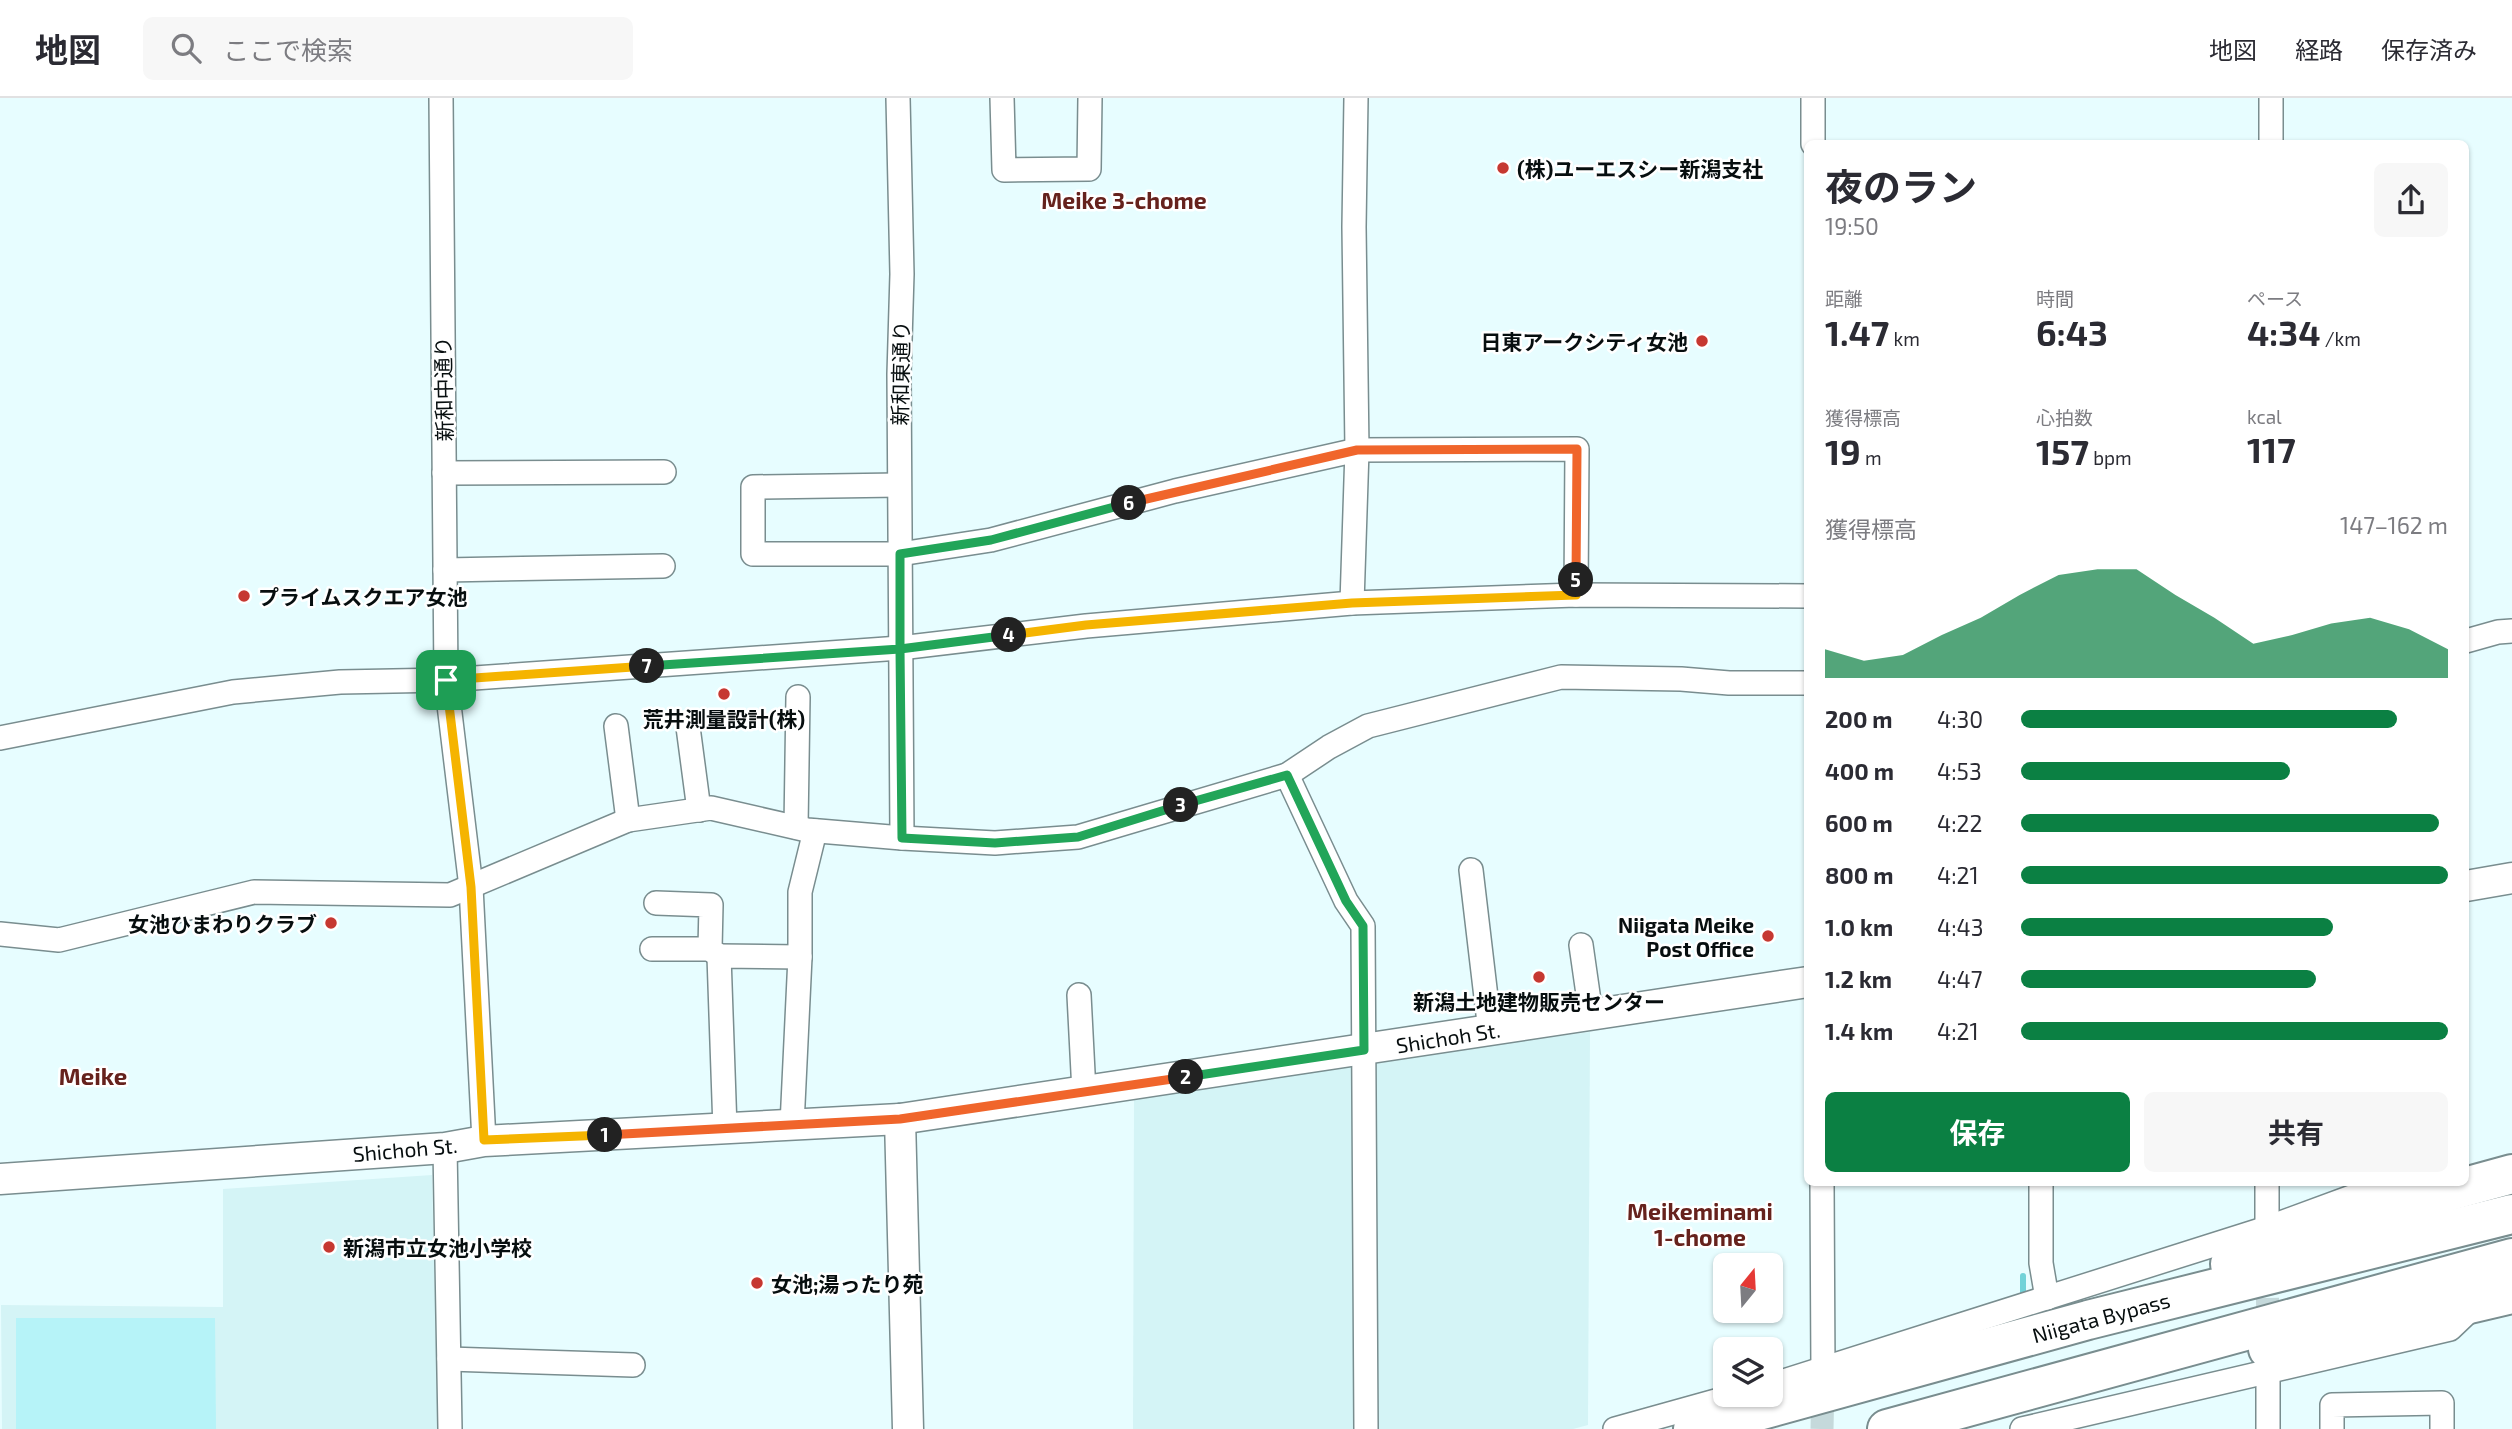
<!DOCTYPE html>
<html lang="ja">
<head>
<meta charset="utf-8">
<style>
	:root { --surface:#fff; --page:#f7f7f7; --text:#2b2b33; --muted:#7c7c81; --line:#e1e1e2; --accent:#0b8043 }
	body { margin:0; font-family:"Exo 2","Noto Sans JP",sans-serif; background:var(--page); color:var(--text); height:100vh; display:flex; flex-direction:column; font-size:26px; white-space:nowrap }
	* { box-sizing:border-box; margin:0 }
	p { font-size:23px; color:var(--muted) }
	.icon { flex:none; width:38px; height:38px; fill:none; stroke:currentColor; stroke-width:2; stroke-linecap:round; stroke-linejoin:round }
	.map { position:relative; flex:1; overflow:hidden }
	.details { position:absolute; left:1804px; top:42px; width:665px; height:1046px; display:flex; flex-direction:column; background:var(--surface); border-radius:10px; box-shadow:0 2px 5px #0004 }
	.details>* { flex:none }
	.needle { width:46px; rotate:18deg }
	.tools { position:absolute; left:1713px; top:1155px; display:grid; gap:14px }
	.tools a { display:grid; place-items:center; width:70px; height:70px; border-radius:10px; background:var(--surface); box-shadow:0 2px 5px #0004; font-size:35px }
	.pin { position:absolute; display:grid; place-items:center; width:60px; height:60px; color:#fff; margin:-30px; border-radius:14px; box-shadow:0 4px 10px #0006 }
	.km { position:absolute; width:35px; height:35px; margin:-18px; border-radius:50%; background:#222; color:#fff; font-size:19px; line-height:35px; text-align:center }
	.round { display:grid; place-items:center; flex:none; width:74px; height:74px; border-radius:10px; background:var(--page) }
	.head { display:flex; align-items:center; justify-content:space-between; height:119px; padding:0 21px }
	h1 { font-size:38px; font-weight:700; line-height:52px }
	.figures { display:grid; grid-template-columns:repeat(3,1fr); gap:10px; height:119px; padding:7px 21px }
	.figures div { display:grid; align-content:center }
	.figures b { font-size:35px; font-weight:700 }
	.figures small { font-size:19px; font-weight:400 }
	.figures p { font-size:19px }
	.chart { height:196px; padding:14px 21px }
	.chart p { display:flex; justify-content:space-between }
	.chart svg { width:100%; height:126px; margin-top:7px; fill:var(--accent); opacity:.7 }
	.action { display:flex; gap:14px; margin-top:auto; padding:14px 21px }
	.action a { flex:1; height:80px; border-radius:10px; background:var(--accent); color:#fff; font-size:28px; font-weight:700; line-height:80px; text-align:center }
	.action a+a { background:var(--page); color:var(--text) }
	ul { padding:0 21px; list-style:none; font-size:23px }
	li { display:grid; grid-template-columns:112px 84px 1fr; align-items:center; height:52px }
	li i { height:18px; border-radius:9px; background:var(--accent) }
	header { display:flex; align-items:center; gap:42px; box-sizing:border-box; height:98px; padding:0 35px; background:var(--surface); border-bottom:2px solid var(--line) }
	header strong { font-size:33px }
	nav { display:flex; gap:38px; margin-inline-start:auto; font-size:24px }
	.search { width:490px; height:63px; background:var(--page); display:flex; align-items:center; gap:18px; box-sizing:border-box; padding:0 24px; border-radius:10px; color:var(--muted); font-size:26px }
	.map>svg:first-child { display:block }
	.built { fill:#d4f4f6 }
	.pitch { fill:#b6f3f8 }
	.lines { fill:none; stroke-linecap:round; stroke-linejoin:round }
	.stream { stroke:#71d2d8; stroke-width:6 }
	.minor-tunnel { stroke:#c5d9db; stroke-width:23; stroke-dasharray:23 11; stroke-linecap:butt }
	.minor-casing { stroke:#798d8f; stroke-width:26 }
	.tertiary-casing { stroke:#798d8f; stroke-width:33 }
	.trunk-casing { stroke:#798d8f; stroke-width:42 }
	.minor { stroke:#fff; stroke-width:23 }
	.tertiary { stroke:#fff; stroke-width:30 }
	.trunk { stroke:#fff; stroke-width:38 }
	.split-1-casing { stroke:#fff; stroke-width:14 }
	.split-2-casing { stroke:#fff; stroke-width:14 }
	.split-3-casing { stroke:#fff; stroke-width:14 }
	.split-4-casing { stroke:#fff; stroke-width:14 }
	.split-5-casing { stroke:#fff; stroke-width:14 }
	.split-6-casing { stroke:#fff; stroke-width:14 }
	.split-7-casing { stroke:#fff; stroke-width:14 }
	.split-8-casing { stroke:#fff; stroke-width:14 }
	.split-1 { stroke:#f5b400; stroke-width:9 }
	.split-2 { stroke:#f0652b; stroke-width:9 }
	.split-3 { stroke:#22a559; stroke-width:9 }
	.split-4 { stroke:#22a559; stroke-width:9 }
	.split-5 { stroke:#f5b400; stroke-width:9 }
	.split-6 { stroke:#f0652b; stroke-width:9 }
	.split-7 { stroke:#22a559; stroke-width:9 }
	.split-8 { stroke:#f5b400; stroke-width:9 }
	.poi-dot { fill:#c63831; stroke:#fff; stroke-width:2.5 }
	.labels { text-anchor:middle; dominant-baseline:central; stroke-width:5; stroke-linejoin:round; paint-order:stroke }
	.poi-label { font-size:21px; font-weight:bold; fill:#070e0f; stroke:#fff; text-anchor:start }
	.street-label { font-size:21px; fill:#070e0f; stroke:#fff }
	.neighbourhood-label { font-size:23px; font-weight:bold; fill:#66221d; stroke:#fff }
	.quarter-label { font-size:24px; font-weight:bold; fill:#66221d; stroke:#fff }
</style>
</head>
<body>
<header>
<strong>地図</strong>
<div class="search"><svg class="icon" aria-label="search" viewBox="0 0 24 24"><circle cx="10" cy="10" r="6"/><path d="M15 15l6 6"/></svg>ここで検索</div>
<nav><a>地図</a><a>経路</a><a>保存済み</a></nav>
</header>
<div class="map">
<svg width="2512" height="1331" viewBox="0 0 2512 1331">
	<rect width="100%" height="100%" fill="#e7fdff"/>
	<g class="built">
		<polygon points="1590,934 1588,1327 1573,1331 1133,1331 1134,1001 1284,974"/>
		<polygon points="432,1077 438,1331 2,1331 1,1207 223,1209 223,1091"/>
	</g>
	<polygon class="pitch" points="16,1220 215,1220 216,1331 16,1331"/>
	<g class="lines">
		<polyline class="stream" points="2023,1201 2023,1178"/>
		<g class="minor-tunnel">
			<polyline points="2267,1166 2268,1237"/>
			<polyline points="1822,1331 1823,1285"/>
		</g>
		<g class="minor-casing">
			<g id="minor">
				<polyline points="441,0 446,582 471,789 484,1043"/>
				<polyline points="898,0 902,176 899,276 902,740"/>
				<polyline points="1002,0 1004,72 1089,71 1090,0"/>
				<polyline points="1813,46 1813,0"/>
				<polyline points="2271,46 2271,0"/>
				<polyline points="444,375 664,374"/>
				<polyline points="899,387 753,389 753,456 900,456 991,442 1175,393 1357,352 1577,351 1576,497"/>
				<polyline points="445,472 663,468"/>
				<polyline points="1352,505 1357,352 1354,129 1356,0"/>
				<polyline points="2466,543 2498,534 2512,533"/>
				<polyline points="616,628 628,722"/>
				<polyline points="688,629 699,712"/>
				<polyline points="0,640 233,594 340,584 446,582 900,550 1086,528 1352,505 1576,497 1808,498"/>
				<polyline points="1287,677 1346,803 1363,828 1366,1331"/>
				<polyline points="796,729 798,599"/>
				<polyline points="1471,772 1490,933"/>
				<polyline points="656,805 711,807 710,851 719,858"/>
				<polyline points="0,836 59,842 254,794 450,797 628,722 711,710 807,732 902,740 995,745 1078,739 1287,677 1329,649 1368,628 1561,579 1681,581 1729,585 1808,585"/>
				<polyline points="1581,847 1591,917"/>
				<polyline points="652,851 710,851"/>
				<polyline points="1079,897 1084,994"/>
				<polyline points="792,1027 800,859 800,794 815,733"/>
				<polyline points="725,1031 719,858 800,859"/>
				<polyline points="445,1050 450,1331"/>
				<polyline points="1822,1085 1823,1274"/>
				<polyline points="2041,1085 2041,1165 2047,1200"/>
				<polyline points="2267,1085 2267,1141"/>
				<polyline points="449,1261 633,1267"/>
				<polyline points="2268,1268 2268,1331"/>
				<polyline points="1771,1287 2267,1130 2354,1098 2409,1085"/>
				<polyline points="1615,1331 1737,1297"/>
				<polyline points="2022,1331 2450,1231 2472,1210"/>
				<polyline points="2332,1331 2332,1307 2442,1305 2442,1331"/>
			</g>
		</g>
		<g class="tertiary-casing">
			<g id="tertiary">
				<polyline points="2466,788 2512,780"/>
				<polyline points="900,1021 908,1331"/>
				<polyline points="0,1081 445,1050 484,1043 900,1021 1808,884"/>
			</g>
		</g>
		<g class="trunk-casing">
			<g id="trunk">
				<polyline points="2230,1166 2330,1126 2512,1076"/>
				<polyline points="2268,1251 2350,1234 2512,1196"/>
				<polyline points="1693,1331 2088,1222 2512,1116"/>
				<polyline points="1887,1331 2512,1160"/>
			</g>
		</g>
		<use href="#minor" class="minor"/>
		<use href="#tertiary" class="tertiary"/>
		<use href="#trunk" class="trunk"/>
	</g>
	<g class="lines">
		<g class="split-1-casing">
			<polyline id="split-1" points="446,582 471,789 484,1042 605,1037"/>
		</g>
		<g class="split-2-casing">
			<polyline id="split-2" points="605,1037 900,1021 1186,979"/>
		</g>
		<g class="split-3-casing">
			<polyline id="split-3" points="1181,707 1287,677 1346,803 1363,828 1364,952 1186,979"/>
		</g>
		<g class="split-4-casing">
			<polyline id="split-4" points="1009,537 900,551 902,740 995,745 1078,739 1181,707"/>
		</g>
		<g class="split-5-casing">
			<polyline id="split-5" points="1009,537 1086,527 1352,505 1576,497 1576,482"/>
		</g>
		<g class="split-6-casing">
			<polyline id="split-6" points="1129,405 1357,352 1577,351 1576,482"/>
		</g>
		<g class="split-7-casing">
			<polyline id="split-7" points="647,568 900,551 900,456 991,442 1129,405"/>
		</g>
		<g class="split-8-casing">
			<polyline id="split-8" points="446,582 647,568"/>
		</g>
		<use href="#split-1" class="split-1"/>
		<use href="#split-2" class="split-2"/>
		<use href="#split-3" class="split-3"/>
		<use href="#split-4" class="split-4"/>
		<use href="#split-5" class="split-5"/>
		<use href="#split-6" class="split-6"/>
		<use href="#split-7" class="split-7"/>
		<use href="#split-8" class="split-8"/>
	</g>
	<g class="poi-dot">
		<circle cx="1503" cy="70" r="7"/>
		<circle cx="1702" cy="243" r="7"/>
		<circle cx="244" cy="498" r="7"/>
		<circle cx="724" cy="596" r="7"/>
		<circle cx="331" cy="825" r="7"/>
		<circle cx="1768" cy="838" r="7"/>
		<circle cx="1539" cy="879" r="7"/>
		<circle cx="329" cy="1149" r="7"/>
		<circle cx="757" cy="1185" r="7"/>
	</g>
	<g class="labels">
		<g class="poi-label">
			<text x="1517" y="70">(株)ユーエスシー新潟支社</text>
			<text x="1688" y="243" text-anchor="end">日東アークシティ女池</text>
			<text x="258" y="498">プライムスクエア女池</text>
			<text x="724" y="620" text-anchor="middle">荒井測量設計(株)</text>
			<text x="317" y="825" text-anchor="end">女池ひまわりクラブ</text>
			<text x="1754" y="826" text-anchor="end">Niigata Meike<tspan x="1754" dy="24">Post Office</tspan></text>
			<text x="1539" y="903" text-anchor="middle">新潟土地建物販売センター</text>
			<text x="343" y="1149">新潟市立女池小学校</text>
			<text x="771" y="1185">女池;湯ったり苑</text>
		</g>
		<g class="street-label">
			<text transform="translate(900 275) rotate(-89)">新和東通り</text>
			<text transform="translate(443 291) rotate(-91)">新和中通り</text>
			<text transform="translate(1448 939) rotate(-9)">Shichoh St.</text>
			<text transform="translate(405 1051) rotate(-5)">Shichoh St.</text>
			<text transform="translate(2101 1219) rotate(-15)">Niigata Bypass</text>
		</g>
		<g class="neighbourhood-label">
			<text x="1124" y="102">Meike 3-chome</text>
			<text x="1700" y="1113">Meikeminami<tspan x="1700" dy="26">1-chome</tspan></text>
		</g>
		<g class="quarter-label">
			<text x="93" y="977">Meike</text>
		</g>
	</g>
</svg>
<div class="tools">
<a><svg class="needle" viewBox="-14 -14 28 28"><path d="M0-13l5 13h-10z" fill="#e53935"/><path d="M0 13l5-13h-10z" fill="#7c7c81"/></svg></a>
<a><svg class="icon" aria-label="layers" viewBox="0 0 24 24"><path d="M12 4l9 5-9 5-9-5zM3 14l9 5 9-5"/></svg></a>
</div>
<div class="pin" style="left:446px;top:582px;background:#1e9e55"><svg class="icon" aria-label="arrive" viewBox="0 0 24 24"><path d="M6 21V4h12l-3 4 3 4H6"/></svg></div>
<b class="km" style="left:605px;top:1037px">1</b>
<b class="km" style="left:1186px;top:979px">2</b>
<b class="km" style="left:1181px;top:707px">3</b>
<b class="km" style="left:1009px;top:537px">4</b>
<b class="km" style="left:1576px;top:482px">5</b>
<b class="km" style="left:1129px;top:405px">6</b>
<b class="km" style="left:647px;top:568px">7</b>
<section class="details">
<div class="head"><div><h1>夜のラン</h1><p>19:50</p></div><a class="round"><svg class="icon" aria-label="share" viewBox="0 0 24 24"><path d="M12 15V3M7 8l5-5 5 5M5 13v7h14v-7"/></svg></a></div>
<div class="figures">
<div><p>距離</p><b>1.47<small> km</small></b></div>
<div><p>時間</p><b>6:43</b></div>
<div><p>ペース</p><b>4:34<small> /km</small></b></div>
</div>
<div class="figures">
<div><p>獲得標高</p><b>19<small> m</small></b></div>
<div><p>心拍数</p><b>157<small> bpm</small></b></div>
<div><p>kcal</p><b>117</b></div>
</div>
<div class="chart"><p><span>獲得標高</span>147–162 m</p>
<svg viewBox="0 0 160 44" preserveAspectRatio="none"><path d="M0 44V34L10 38L20 36L30 29L40 23L50 15L60 8L70 6L80 6L90 15L100 23L110 32L120 29L130 25L140 23L150 27L160 34V44z"/></svg>
</div>
<ul>
<li><b>200 m</b>4:30<i style="width:88%"></i></li>
<li><b>400 m</b>4:53<i style="width:63%"></i></li>
<li><b>600 m</b>4:22<i style="width:98%"></i></li>
<li><b>800 m</b>4:21<i style="width:100%"></i></li>
<li><b>1.0 km</b>4:43<i style="width:73%"></i></li>
<li><b>1.2 km</b>4:47<i style="width:69%"></i></li>
<li><b>1.4 km</b>4:21<i style="width:100%"></i></li>
</ul>
<div class="action"><a>保存</a><a>共有</a></div>
</section>
</div>
</body>
</html>
